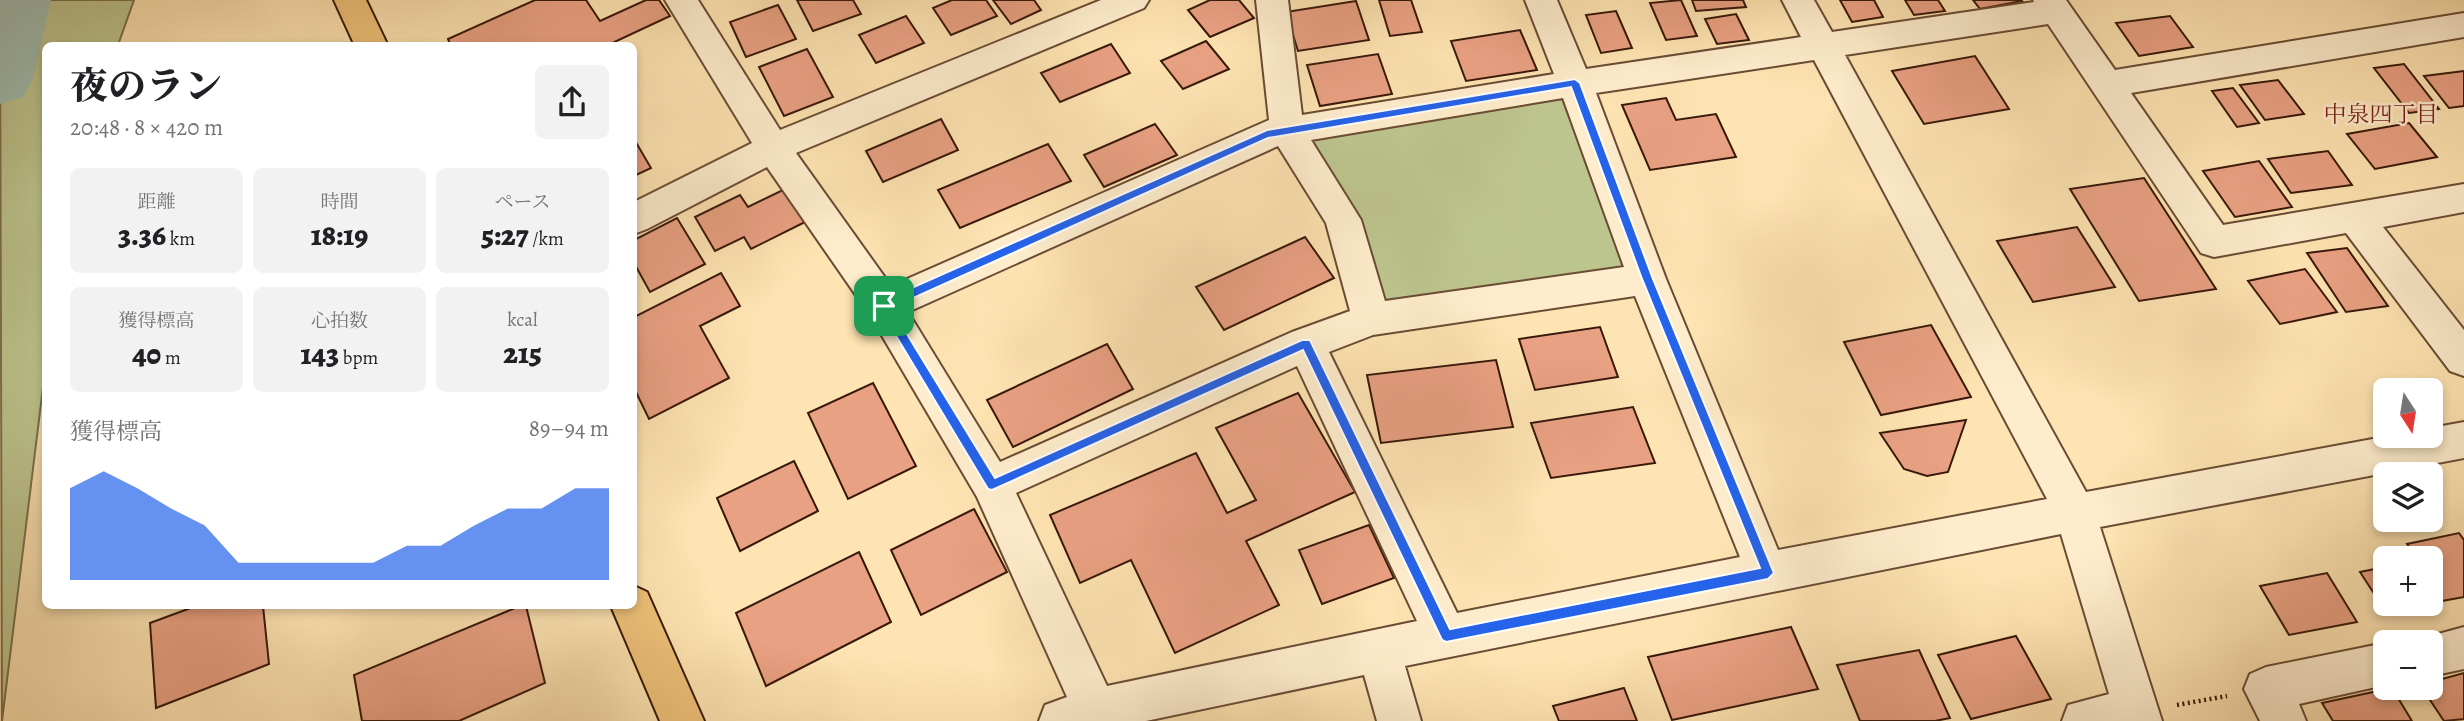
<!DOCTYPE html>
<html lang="ja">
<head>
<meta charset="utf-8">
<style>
	:root { --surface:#fff; --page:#f2f2f2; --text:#202124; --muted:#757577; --accent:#2563eb }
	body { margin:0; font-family:Alegreya,"Noto Serif JP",serif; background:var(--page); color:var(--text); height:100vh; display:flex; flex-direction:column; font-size:26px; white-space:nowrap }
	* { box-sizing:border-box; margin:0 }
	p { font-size:23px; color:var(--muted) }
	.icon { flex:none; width:38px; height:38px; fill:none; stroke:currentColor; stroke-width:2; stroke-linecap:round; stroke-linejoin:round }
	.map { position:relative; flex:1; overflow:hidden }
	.side { position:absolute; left:42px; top:42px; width:595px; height:567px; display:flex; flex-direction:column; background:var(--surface); border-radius:10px; box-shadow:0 4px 10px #0003 }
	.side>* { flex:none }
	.needle { width:46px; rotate:168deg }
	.fabs { position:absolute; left:2373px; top:378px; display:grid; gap:14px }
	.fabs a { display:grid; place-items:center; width:70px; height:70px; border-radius:10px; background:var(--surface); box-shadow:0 4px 10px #0003; font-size:35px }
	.pin { position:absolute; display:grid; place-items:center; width:60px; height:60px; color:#fff; margin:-30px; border-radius:14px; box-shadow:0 4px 10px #0006 }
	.round { display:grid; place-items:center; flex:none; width:74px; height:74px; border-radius:10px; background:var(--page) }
	.overview { display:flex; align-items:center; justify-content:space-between; height:119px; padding:0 28px }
	h1 { font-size:38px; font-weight:800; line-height:52px }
	.stats { display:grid; grid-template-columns:repeat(3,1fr); gap:10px; height:119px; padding:7px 28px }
	.stats div { display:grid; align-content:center; border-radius:10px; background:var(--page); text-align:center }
	.stats b { font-size:30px; font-weight:800 }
	.stats small { font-size:19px; font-weight:400 }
	.stats p { font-size:19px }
	.chart { height:196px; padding:14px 28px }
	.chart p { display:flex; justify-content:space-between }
	.chart svg { width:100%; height:126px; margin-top:7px; fill:var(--accent); opacity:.7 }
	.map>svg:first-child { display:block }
	.green { fill:#bdc58e; stroke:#7a6e4c; stroke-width:2 }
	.water { fill:#a0beb1; stroke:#767c6e; stroke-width:2 }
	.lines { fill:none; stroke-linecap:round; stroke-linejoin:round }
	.river { fill:#a0beb1; fill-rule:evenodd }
	.building { fill:#e9a183; stroke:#38180a; stroke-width:2 }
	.minor-casing { stroke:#6a4b34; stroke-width:4 }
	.major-casing { stroke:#38180a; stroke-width:4 }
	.path { stroke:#38180a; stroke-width:4.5; stroke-dasharray:2 3.5; stroke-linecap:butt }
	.minor { fill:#feedcd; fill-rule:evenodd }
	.major { fill:#efc279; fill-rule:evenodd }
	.route { fill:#2563eb; stroke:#fff; stroke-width:2; fill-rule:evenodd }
	.labels { text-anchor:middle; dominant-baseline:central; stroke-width:5; stroke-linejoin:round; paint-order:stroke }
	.neighbourhood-label { font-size:23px; fill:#7a1f14; stroke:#feedcd }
</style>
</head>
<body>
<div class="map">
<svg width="2464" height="721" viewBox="0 0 2464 721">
	<rect width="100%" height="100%" fill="#fee4b2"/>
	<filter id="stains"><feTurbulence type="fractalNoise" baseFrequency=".00286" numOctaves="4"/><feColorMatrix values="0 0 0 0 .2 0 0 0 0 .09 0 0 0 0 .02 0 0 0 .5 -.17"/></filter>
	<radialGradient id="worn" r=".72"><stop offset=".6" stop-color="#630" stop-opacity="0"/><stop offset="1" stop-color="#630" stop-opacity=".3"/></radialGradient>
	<g class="green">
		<polygon points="0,0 134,0 118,45 46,46 45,371 2,721"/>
		<polygon points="1578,91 1647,279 1371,319 1287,131"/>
	</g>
	<polygon class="water" points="0,0 16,0 0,67"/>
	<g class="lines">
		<polygon class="river" points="0,0 51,0 33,79 23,97 0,104"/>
	</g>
	<g class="building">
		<polygon points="535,0 586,0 600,21 646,0 659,0 670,16 606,46 451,46 448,39"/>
		<polygon points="797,0 853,0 861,14 813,31"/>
		<polygon points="952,0 986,0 997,16 951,35 933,8"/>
		<polygon points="993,0 1034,0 1041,10 1011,24"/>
		<polygon points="1210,0 1239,0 1254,18 1210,37 1188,10"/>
		<polygon points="1379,0 1411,0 1422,32 1390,36"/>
		<polygon points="1681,0 1697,36 1666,40 1650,3"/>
		<polygon points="1692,0 1743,0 1746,7 1696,11"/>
		<polygon points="1840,0 1874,0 1883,17 1852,22"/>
		<polygon points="1905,0 1938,0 1945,11 1914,15"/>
		<polygon points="1973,0 2021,0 2022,1 1980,9"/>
		<polygon points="1356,1 1369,40 1298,51 1286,12"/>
		<polygon points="778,5 796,39 746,57 730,22"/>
		<polygon points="1616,11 1632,48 1601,53 1586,15"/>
		<polygon points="1736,14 1749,40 1717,44 1705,19"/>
		<polygon points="906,16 924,43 876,63 859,35"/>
		<polygon points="2170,16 2193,47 2139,56 2116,23"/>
		<polygon points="1520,30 1537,70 1466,81 1451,41"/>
		<polygon points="1206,41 1229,69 1183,89 1161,61"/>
		<polygon points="1111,44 1130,73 1060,102 1041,73"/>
		<polygon points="807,49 833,97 784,116 759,67"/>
		<polygon points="1378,54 1392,94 1320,106 1307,65"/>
		<polygon points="1975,56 2009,109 1924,124 1892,71"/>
		<polygon points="2404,64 2439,109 2409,113 2374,68"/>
		<polygon points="2464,71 2464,106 2449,108 2424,76"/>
		<polygon points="2278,80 2304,114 2265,120 2240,85"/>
		<polygon points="2233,88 2259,123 2237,127 2212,91"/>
		<polygon points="1666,98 1676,120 1716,114 1736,157 1650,170 1622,105"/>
		<polygon points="941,119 958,150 883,182 866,151"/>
		<polygon points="2409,123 2437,157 2375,169 2347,134"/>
		<polygon points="1155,124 1177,155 1104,187 1084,155"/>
		<polygon points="634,139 651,168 634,176"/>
		<polygon points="1048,144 1071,181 960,228 938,190"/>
		<polygon points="2328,151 2352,185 2291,193 2268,159"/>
		<polygon points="2259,161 2292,207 2235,217 2203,171"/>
		<polygon points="2144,178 2216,289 2139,301 2070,189"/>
		<polygon points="785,189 805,222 751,249 744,237 715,251 695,217 740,195 748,207"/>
		<polygon points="677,218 705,264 650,292 634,263 634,240"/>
		<polygon points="2077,227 2115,287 2033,302 1997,241"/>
		<polygon points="1305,237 1334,278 1224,330 1196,287"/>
		<polygon points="2347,248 2388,306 2346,312 2307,253"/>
		<polygon points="2305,269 2337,312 2280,324 2248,281"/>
		<polygon points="721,273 740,306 700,326 729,378 649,419 634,388 634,317"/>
		<polygon points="1931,325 1971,397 1881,415 1844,342"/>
		<polygon points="1600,327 1618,377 1535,390 1519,339"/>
		<polygon points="1107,344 1133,389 1013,447 987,400"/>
		<polygon points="1496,360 1513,427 1381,443 1367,375"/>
		<polygon points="873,383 916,466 848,499 808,413"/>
		<polygon points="1298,393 1355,492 1246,541 1279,605 1175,653 1131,560 1080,583 1050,515 1196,453 1227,513 1256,500 1216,428"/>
		<polygon points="1633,407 1655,463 1551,478 1531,423"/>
		<polygon points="1966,420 1948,472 1927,476 1904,469 1880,433"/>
		<polygon points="794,461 818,511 740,551 717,498"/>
		<polygon points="974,509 1007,572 921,615 891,550"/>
		<polygon points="1369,525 1394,578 1322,604 1299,550"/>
		<polygon points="2459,533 2464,540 2464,597 2431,603 2431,558 2417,558 2407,544"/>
		<polygon points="859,552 891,622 766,686 736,613"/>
		<polygon points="2385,567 2385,604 2430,604 2386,612 2360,572"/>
		<polygon points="2327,573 2357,622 2289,635 2260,586"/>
		<polygon points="196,606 263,606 269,664 156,708 150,623"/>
		<polygon points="520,606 526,606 545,683 459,721 362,721 354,675"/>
		<polygon points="1791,627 1818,689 1672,720 1648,657"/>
		<polygon points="2016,636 2051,699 1971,719 1938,655"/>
		<polygon points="1919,650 1950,718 1935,721 1860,721 1837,665"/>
		<polygon points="2464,673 2464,719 2444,721 2422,688 2431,688 2431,682"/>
		<polygon points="1624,688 1637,721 1559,721 1553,706"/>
		<polygon points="2392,688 2412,721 2333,721 2322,703"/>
	</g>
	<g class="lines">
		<g class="minor-casing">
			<g id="minor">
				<path d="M665,0H698L780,130L1101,0H1149L1144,8L796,153L891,286L1269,120L1256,0H1288L1302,115L1554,74L1525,0H1557L1586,69L1801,37L1782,0H1814L1832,32L2034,2L2033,0H2066L2115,70L2464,13V37L2131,93L2223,225L2464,184V212L2383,227L2464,330V376L2450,371L2346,233L2214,257L2201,253L2048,24L1845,55L2086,492L2389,436H2431V428L2464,422V458L2100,527L2162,721H2062L2068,705L2109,694L2061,534L1405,666L1421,721H1377L1364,675L1146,721H1039L1045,705L1067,697L977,497L871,317L767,167L647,229L634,234V202L752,143ZM1814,60L2047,499L1778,550L1666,279L1596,93ZM1563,98L1624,267L1385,301L1361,220L1311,140ZM1278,146L1326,223L1350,311L1292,332L1000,462L908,312ZM1635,296L1740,557L1457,613L1329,352L1373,335ZM1297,366L1417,621L1107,686L1016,493Z"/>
				<polygon points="2464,627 2464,669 2431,676 2431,642 2415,642 2416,640"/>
				<polygon points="2385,643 2385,685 2299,704 2306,721 2260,721 2244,689 2250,674 2266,667"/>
			</g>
		</g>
		<g class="major-casing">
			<g id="major">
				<polygon points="334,0 366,0 388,46 355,46"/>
				<polygon points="634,586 647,592 704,721 660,721 611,606 634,606"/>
			</g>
		</g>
		<polyline class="path" points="2177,705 2227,696"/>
		<use href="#minor" class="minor"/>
		<use href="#major" class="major"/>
	</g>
	<path class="route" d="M1575,79L1580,83L1653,279L1774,573L1768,579L1446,642L1442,640L1303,350L992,490L988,489L878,306L880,302L1267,130ZM1571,87L1642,279L1760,568L1450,629L1310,340H1302L995,478L891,308L1268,138Z"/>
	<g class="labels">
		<g class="neighbourhood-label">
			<text x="2381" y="114">中泉四丁目</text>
		</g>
	</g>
	<rect width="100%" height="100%" filter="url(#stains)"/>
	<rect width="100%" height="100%" fill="url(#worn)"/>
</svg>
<div class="fabs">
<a><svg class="needle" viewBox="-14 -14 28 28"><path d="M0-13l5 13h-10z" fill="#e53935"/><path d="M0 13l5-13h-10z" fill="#757577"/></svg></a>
<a><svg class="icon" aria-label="layers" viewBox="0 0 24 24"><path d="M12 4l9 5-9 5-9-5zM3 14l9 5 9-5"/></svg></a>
<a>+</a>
<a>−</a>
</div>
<div class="pin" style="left:884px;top:306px;background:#1e9e55"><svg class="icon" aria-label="arrive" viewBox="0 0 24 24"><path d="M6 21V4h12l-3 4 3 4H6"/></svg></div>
<section class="side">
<div class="overview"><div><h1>夜のラン</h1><p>20:48 · 8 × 420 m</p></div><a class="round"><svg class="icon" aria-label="share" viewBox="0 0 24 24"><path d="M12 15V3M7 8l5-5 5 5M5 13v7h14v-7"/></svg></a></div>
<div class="stats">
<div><p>距離</p><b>3.36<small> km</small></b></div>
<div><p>時間</p><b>18:19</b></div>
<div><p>ペース</p><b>5:27<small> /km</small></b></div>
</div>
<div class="stats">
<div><p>獲得標高</p><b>40<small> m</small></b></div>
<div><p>心拍数</p><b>143<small> bpm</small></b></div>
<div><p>kcal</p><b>215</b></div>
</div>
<div class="chart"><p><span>獲得標高</span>89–94 m</p>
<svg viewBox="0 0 160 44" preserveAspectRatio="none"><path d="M0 44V12L10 6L20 12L30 19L40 25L50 38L60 38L70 38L80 38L90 38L100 32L110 32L120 25L130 19L140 19L150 12L160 12V44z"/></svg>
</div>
</section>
</div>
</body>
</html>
